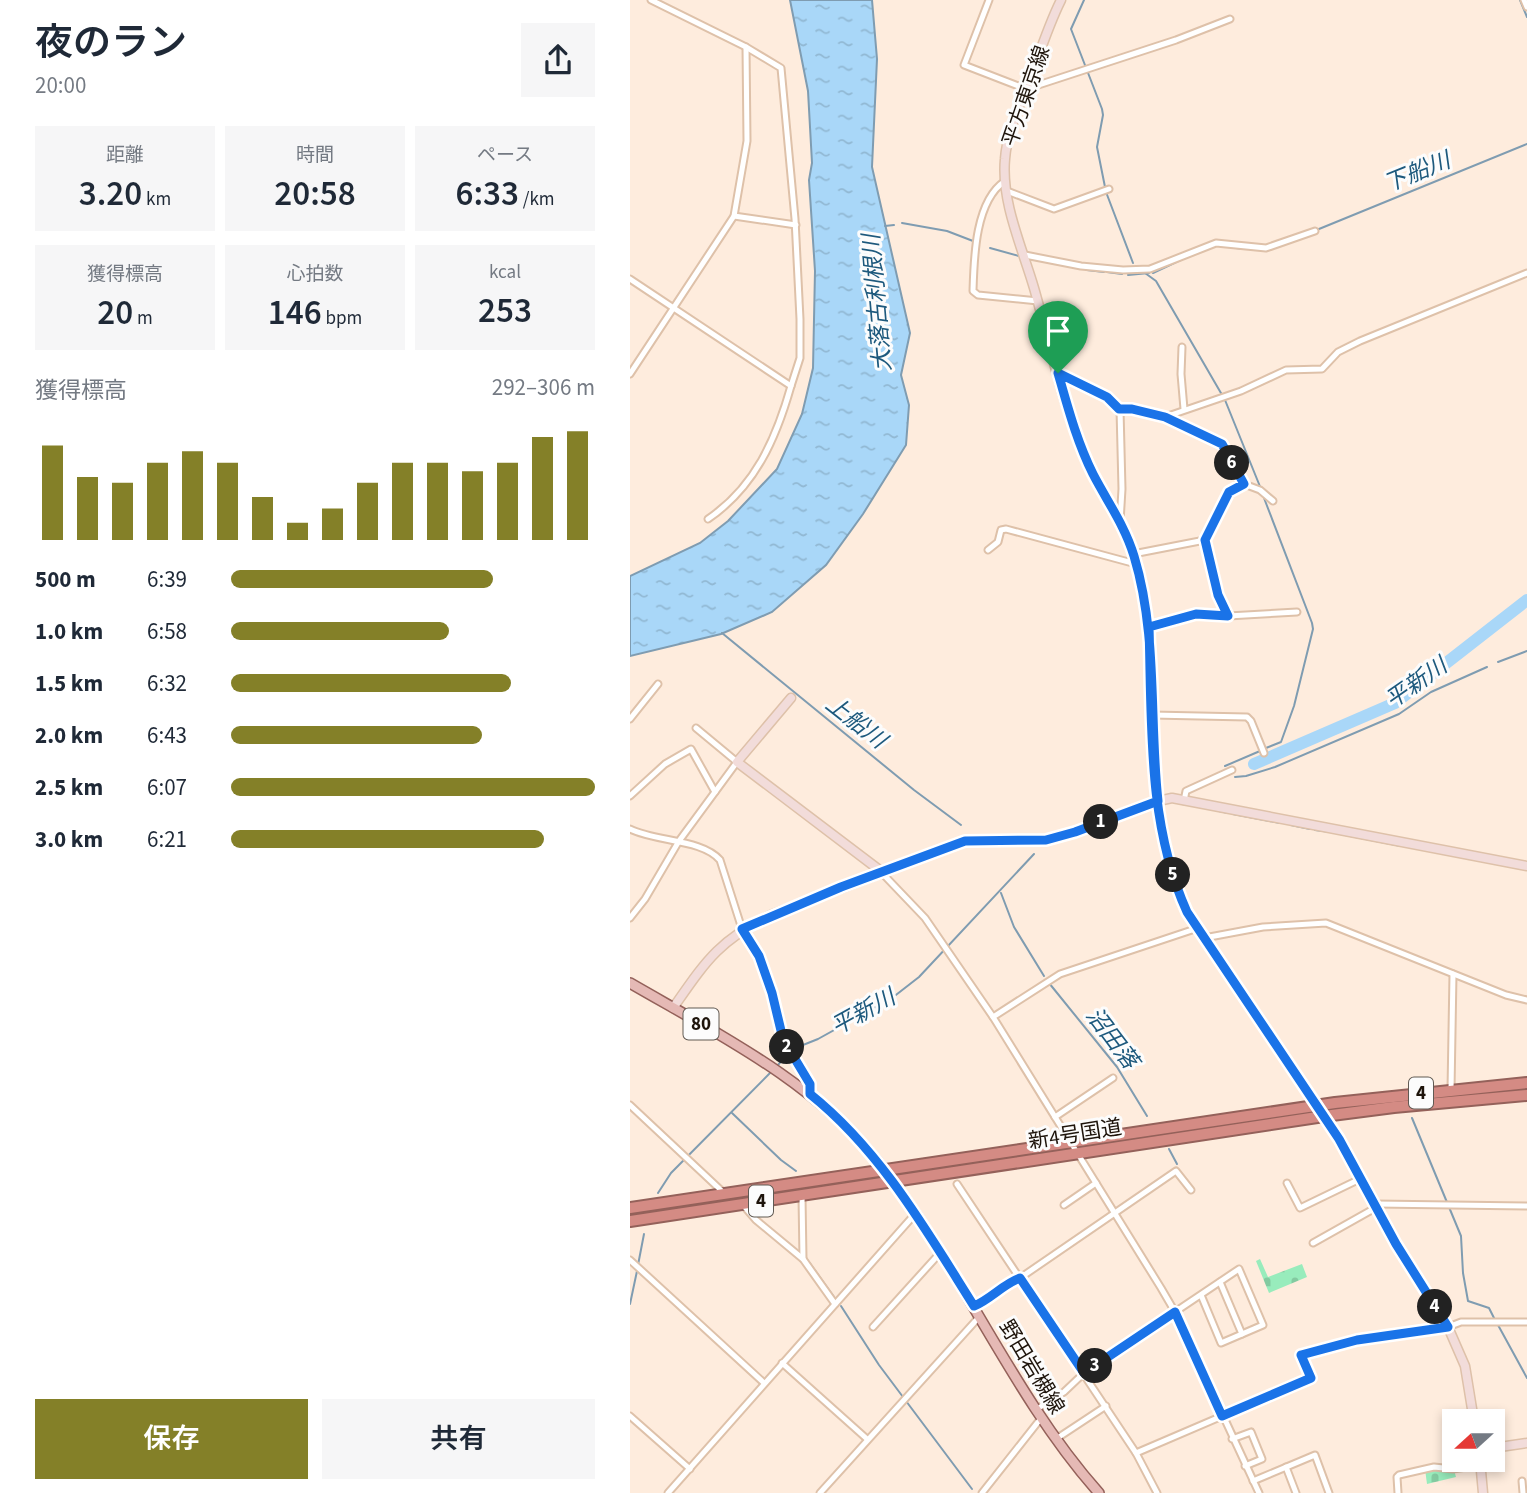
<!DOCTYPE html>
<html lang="ja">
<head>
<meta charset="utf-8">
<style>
	:root { --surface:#fff; --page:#f6f6f7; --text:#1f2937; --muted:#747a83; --accent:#848028 }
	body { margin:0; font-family:"Source Sans 3","Noto Sans JP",sans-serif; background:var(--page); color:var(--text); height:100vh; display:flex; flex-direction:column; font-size:26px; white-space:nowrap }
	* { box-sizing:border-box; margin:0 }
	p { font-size:23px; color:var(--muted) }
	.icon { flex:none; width:38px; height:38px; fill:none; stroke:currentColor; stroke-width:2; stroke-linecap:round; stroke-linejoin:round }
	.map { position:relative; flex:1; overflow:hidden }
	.sheet { display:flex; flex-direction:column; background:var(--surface); width:630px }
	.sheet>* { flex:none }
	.needle { width:46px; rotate:249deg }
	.buttons { position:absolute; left:812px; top:1409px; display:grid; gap:14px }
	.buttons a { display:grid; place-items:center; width:63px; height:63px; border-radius:0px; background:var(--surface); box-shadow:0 4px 10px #0003; font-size:35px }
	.pin { position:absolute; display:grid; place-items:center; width:60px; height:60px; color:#fff; margin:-72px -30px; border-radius:50% 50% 50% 0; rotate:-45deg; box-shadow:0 0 7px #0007 }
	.pin .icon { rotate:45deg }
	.km { position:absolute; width:35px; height:35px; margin:-18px; border-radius:50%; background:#222; color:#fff; font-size:19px; line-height:35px; text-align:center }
	.round { display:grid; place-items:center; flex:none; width:74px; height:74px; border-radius:0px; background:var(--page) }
	.head { display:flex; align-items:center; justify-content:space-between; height:119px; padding:0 35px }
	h1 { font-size:38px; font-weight:600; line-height:52px }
	.stats { display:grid; grid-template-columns:repeat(3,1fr); gap:10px; height:119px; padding:7px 35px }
	.stats div { display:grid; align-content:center; border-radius:0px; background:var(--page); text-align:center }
	.stats b { font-size:35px; font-weight:600 }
	.stats small { font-size:19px; font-weight:400 }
	.stats p { font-size:19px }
	.chart { height:196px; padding:14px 35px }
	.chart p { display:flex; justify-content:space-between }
	.chart svg { width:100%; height:126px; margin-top:7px; stroke:var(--accent); stroke-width:6 }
	.primary-button { display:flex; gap:14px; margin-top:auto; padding:14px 35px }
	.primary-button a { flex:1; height:80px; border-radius:0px; background:var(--accent); color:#fff; font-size:28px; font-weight:600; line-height:80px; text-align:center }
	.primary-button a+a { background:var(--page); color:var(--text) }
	ul { padding:0 35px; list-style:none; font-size:23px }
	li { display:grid; grid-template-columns:112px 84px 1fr; align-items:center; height:52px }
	li i { height:18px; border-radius:9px; background:var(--accent) }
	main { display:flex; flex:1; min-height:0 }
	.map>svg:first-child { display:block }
	.cemetery { fill:url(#cemetery-stones) }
	.water { fill:url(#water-ripples); stroke:#7f9cb1; stroke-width:2 }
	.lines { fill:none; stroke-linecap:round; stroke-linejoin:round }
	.stream { stroke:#7f9cb1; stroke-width:2 }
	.river { stroke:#a9d7f8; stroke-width:12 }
	.street-casing { stroke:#dec1a9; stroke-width:9 }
	.secondary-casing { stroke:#dec1a9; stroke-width:11 }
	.primary-casing { stroke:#94615a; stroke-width:12 }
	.highway-casing { stroke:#94615a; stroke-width:14 }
	.street { stroke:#fff; stroke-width:5 }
	.secondary { stroke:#f2dcda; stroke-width:8 }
	.primary { stroke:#e5b9b5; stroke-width:9 }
	.highway { stroke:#d48b84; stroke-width:10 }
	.route-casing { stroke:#fff; stroke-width:14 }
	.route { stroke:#1a73e8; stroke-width:9 }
	.labels { text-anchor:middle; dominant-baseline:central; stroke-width:6; stroke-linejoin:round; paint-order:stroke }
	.shield { fill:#fcfcfc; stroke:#615a53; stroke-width:2 }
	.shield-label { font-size:19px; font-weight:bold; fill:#1e140b }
	.street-label { font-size:21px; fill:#1e140b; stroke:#fcfcfc }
	.water-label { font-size:23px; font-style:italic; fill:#1d597d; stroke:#fcfcfc }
</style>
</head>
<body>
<main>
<section class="sheet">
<div class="head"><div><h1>夜のラン</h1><p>20:00</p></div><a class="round"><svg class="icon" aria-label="share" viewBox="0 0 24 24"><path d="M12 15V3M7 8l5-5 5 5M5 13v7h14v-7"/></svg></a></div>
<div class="stats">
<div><p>距離</p><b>3.20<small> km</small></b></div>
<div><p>時間</p><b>20:58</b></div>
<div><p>ペース</p><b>6:33<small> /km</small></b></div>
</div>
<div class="stats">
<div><p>獲得標高</p><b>20<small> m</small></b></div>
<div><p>心拍数</p><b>146<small> bpm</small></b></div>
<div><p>kcal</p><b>253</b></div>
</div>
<div class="chart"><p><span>獲得標高</span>292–306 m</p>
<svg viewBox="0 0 160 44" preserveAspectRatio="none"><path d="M5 44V11M15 44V22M25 44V24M35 44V17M45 44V13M55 44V17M65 44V29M75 44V38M85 44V33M95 44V24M105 44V17M115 44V17M125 44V20M135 44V17M145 44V8M155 44V6"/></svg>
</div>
<ul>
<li><b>500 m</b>6:39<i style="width:72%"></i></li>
<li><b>1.0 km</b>6:58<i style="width:60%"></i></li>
<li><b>1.5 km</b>6:32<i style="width:77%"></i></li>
<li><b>2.0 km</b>6:43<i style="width:69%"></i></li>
<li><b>2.5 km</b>6:07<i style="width:100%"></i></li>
<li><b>3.0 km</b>6:21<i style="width:86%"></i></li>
</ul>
<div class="primary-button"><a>保存</a><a>共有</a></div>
</section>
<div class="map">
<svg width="897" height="1493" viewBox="0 0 897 1493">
	<defs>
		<pattern id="cemetery-stones" width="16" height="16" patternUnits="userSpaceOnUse" patternTransform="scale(1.75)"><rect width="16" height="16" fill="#98ecbc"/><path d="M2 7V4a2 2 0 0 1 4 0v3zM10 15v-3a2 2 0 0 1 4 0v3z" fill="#83caa0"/></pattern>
		<pattern id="water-ripples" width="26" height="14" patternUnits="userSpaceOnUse" patternTransform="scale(1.75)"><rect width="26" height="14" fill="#a9d7f8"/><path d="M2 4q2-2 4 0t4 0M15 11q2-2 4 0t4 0" fill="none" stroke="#91b8d3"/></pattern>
	</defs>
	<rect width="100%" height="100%" fill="#feecdd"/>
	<g class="cemetery">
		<polygon points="630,1259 638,1277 672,1264 677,1277 639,1293 626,1261"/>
		<polygon points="795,1469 824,1470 826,1477 797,1484"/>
	</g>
	<polygon class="water" points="160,0 242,0 247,59 242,167 280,333 271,375 279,405 276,445 233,514 196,565 142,612 91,634 0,656 0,576 70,543 98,521 147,469 172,414 183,368 185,271 179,180 182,163 178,91"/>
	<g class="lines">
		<g class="stream">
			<polyline points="454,0 441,29 472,109 473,115 467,147 475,187"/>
			<polyline points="890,0 897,17"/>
			<polyline points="476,192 503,263"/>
			<polyline points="272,223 317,231 343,241"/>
			<polyline points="255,226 264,225"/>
			<polyline points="689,229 897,144"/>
			<polyline points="360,248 389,256"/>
			<polyline points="606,248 615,249"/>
			<polyline points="641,249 675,237"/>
			<polyline points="457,270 474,272"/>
			<polyline points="477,272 492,274"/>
			<polyline points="515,273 526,281 595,400 631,489"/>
			<polyline points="523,273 559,256"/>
			<polyline points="498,275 519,273"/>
			<polyline points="634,498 682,623 683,629 664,706 651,742 636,748"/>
			<polyline points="92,633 284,790 331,825"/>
			<polyline points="868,662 897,651"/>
			<polyline points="595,766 630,751"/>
			<polyline points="605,777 616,776 645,767 769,714 801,692 857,667"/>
			<polyline points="589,811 598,813"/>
			<polyline points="603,814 650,823"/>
			<polyline points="661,825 680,829"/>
			<polyline points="685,830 701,832"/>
			<polyline points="710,834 771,846"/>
			<polyline points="371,893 384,927 414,976"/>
			<polyline points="419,983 487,1067 517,1116"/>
			<polyline points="163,1049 188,1039 262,998 289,977 404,854"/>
			<polyline points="146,1067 159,1053"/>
			<polyline points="102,1113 151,1160 166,1171"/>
			<polyline points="782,1118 831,1236 833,1273 838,1301 859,1308 865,1320"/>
			<polyline points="539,1149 547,1164"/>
			<polyline points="28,1193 41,1173 142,1071"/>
			<polyline points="176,1258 204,1297"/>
			<polyline points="8,1265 14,1234"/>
			<polyline points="0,1304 7,1271"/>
			<polyline points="211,1306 249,1365 342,1489"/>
			<polyline points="868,1325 897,1378"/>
		</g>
		<polyline class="river" points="624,764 765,703 897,600"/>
		<g class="street-casing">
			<g id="street">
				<polyline points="21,0 116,47 151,68 165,219 170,319 170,358 161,386"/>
				<polyline points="359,0 334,65 396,89 546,40 600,19"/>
				<polyline points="894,0 897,7"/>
				<path d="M375,181C345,201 344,258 343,291L348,295L408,301"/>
				<polyline points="377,191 424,209 479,189"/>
				<polyline points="104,216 166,225"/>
				<polyline points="395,255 451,266 493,270 520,269 586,243 636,248 685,231"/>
				<path d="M0,279L161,386C146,439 125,487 78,519"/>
				<polyline points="552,347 551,374 554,409"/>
				<polyline points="428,373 477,397 490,409 492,489 490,522"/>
				<polyline points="0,374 104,216 117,141 116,47"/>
				<polyline points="490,409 502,409 535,417 611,391 656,370 692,369 708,352 730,341 897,273"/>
				<polyline points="535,417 592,444 614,484"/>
				<polyline points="358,550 368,542 371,530 376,529 506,564"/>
				<polyline points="503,554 575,540"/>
				<polyline points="598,616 588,595 575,540 599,492 614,484 630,490 643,501"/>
				<polyline points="519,627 566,614 598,616 667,612"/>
				<polyline points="522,715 617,717 621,721 634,753"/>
				<polyline points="0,719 28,684"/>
				<polyline points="0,796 35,764 61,749 85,792"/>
				<polyline points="554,801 556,791 602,770"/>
				<path d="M0,829C26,842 72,839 90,860L112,929L129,956L136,974L153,1039L180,1084V1094"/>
				<polyline points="252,873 295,918 363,1017 531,1288 545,1312 629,1493"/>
				<polyline points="0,918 15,899 49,841 107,762 66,728"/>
				<polyline points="574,938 633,927 696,923 876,995 897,1000"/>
				<polyline points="363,1017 430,974 568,928"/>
				<polyline points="821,1090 823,974"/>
				<polyline points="0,1105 95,1194"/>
				<polyline points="425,1117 483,1078"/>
				<polyline points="657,1183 670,1208 732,1178"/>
				<polyline points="327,1184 506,1453 527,1493"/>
				<polyline points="172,1196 173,1259"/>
				<polyline points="746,1204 897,1206"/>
				<polyline points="434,1205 466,1183"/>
				<polyline points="114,1206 126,1220 173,1259 205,1304"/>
				<polyline points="683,1243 747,1207"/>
				<polyline points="0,1260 134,1383"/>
				<polyline points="590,1282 612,1334"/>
				<path d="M344,1306C361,1299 373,1284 390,1278L546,1171L561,1190"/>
				<polyline points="243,1327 310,1253"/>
				<polyline points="152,1363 237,1439"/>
				<polyline points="407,1409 434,1392 454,1373 609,1269 633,1325 591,1343 571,1295"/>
				<polyline points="0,1416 60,1469"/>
				<polyline points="426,1439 476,1406"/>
				<polyline points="602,1439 621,1432 632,1459 615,1466"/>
				<polyline points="506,1453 681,1378 671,1355 728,1340 818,1327 831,1322 897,1322"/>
				<polyline points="656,1467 666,1493"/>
				<polyline points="623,1481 685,1455 699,1493"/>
				<polyline points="892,1481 893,1493"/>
				<polyline points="38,1493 285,1214"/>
				<polyline points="190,1493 350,1316"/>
				<polyline points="352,1493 412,1417"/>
				<polyline points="768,1493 767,1477 769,1475 804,1467 823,1469 850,1465"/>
			</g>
		</g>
		<g class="secondary-casing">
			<g id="secondary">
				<polyline points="161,698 107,762 252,872"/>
				<path d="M43,1008C76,961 88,941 141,915L335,841L416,840L445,832L528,801C519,719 530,633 503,554C490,516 465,483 450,445C430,395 419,340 404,288C392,247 371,202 375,159C377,130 392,101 402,74C411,49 419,24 431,0"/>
				<path d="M844,1421L835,1366L818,1327L766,1244L709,1139L557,912C541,876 534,839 528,801L542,798L897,866"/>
				<polyline points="863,1448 897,1443"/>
				<polyline points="850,1460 853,1493"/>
			</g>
		</g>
		<g class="primary-casing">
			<path id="primary" d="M0,983C88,1034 183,1081 248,1162C331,1266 381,1394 469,1493"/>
		</g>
		<g class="highway-casing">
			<g id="highway">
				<polyline points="0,1208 705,1103 897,1083"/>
				<polyline points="0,1221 694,1116 764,1107 897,1095"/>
			</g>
		</g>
		<use href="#street" class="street"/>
		<use href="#secondary" class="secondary"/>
		<use href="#primary" class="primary"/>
		<use href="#highway" class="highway"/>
	</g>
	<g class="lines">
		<g class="route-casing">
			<path id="route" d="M428,373C438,408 447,442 463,474C477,501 495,526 504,556C528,635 519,719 528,801L445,832L416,840L335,841L211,887L112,929L129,956L142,993L153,1039L180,1084V1094C251,1151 296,1230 344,1306C361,1299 373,1284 390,1278L454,1373L545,1312L592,1416L681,1378L671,1355L727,1340L818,1327L766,1244L709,1139L557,912C517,824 522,722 519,627L566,614L598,616L588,595L575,540L599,492L614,484L592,444L535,417L502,409H489L477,397L428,373"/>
		</g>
		<use href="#route" class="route"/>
	</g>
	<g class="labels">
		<g class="shield">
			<rect x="53.5" y="1008.5" width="35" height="31" rx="5"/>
			<rect x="779" y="1077.5" width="24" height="31" rx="5"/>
			<rect x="119" y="1185.5" width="24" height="31" rx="5"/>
		</g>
		<g class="shield-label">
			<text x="71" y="1024">80</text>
			<text x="791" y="1093">4</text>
			<text x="131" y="1201">4</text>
		</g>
		<g class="street-label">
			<text transform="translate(396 96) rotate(-71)">平方東京線</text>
			<text transform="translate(445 1134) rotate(-9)">新4号国道</text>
			<text transform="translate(402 1367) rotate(59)">野田岩槻線</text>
		</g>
		<g class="water-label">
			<text transform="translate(787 172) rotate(-22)">下船川</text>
			<text transform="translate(247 303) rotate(-95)">大落古利根川</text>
			<text transform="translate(786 683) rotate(-35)">平新川</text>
			<text transform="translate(226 722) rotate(38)">上船川</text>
			<text transform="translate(233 1012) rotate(-29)">平新川</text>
			<text transform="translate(482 1038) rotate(53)">沼田落</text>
		</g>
	</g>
</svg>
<div class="buttons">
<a><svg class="needle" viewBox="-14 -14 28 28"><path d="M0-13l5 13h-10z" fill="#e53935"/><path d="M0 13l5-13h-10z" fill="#747a83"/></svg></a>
</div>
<div class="pin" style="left:428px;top:373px;background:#1e9e55"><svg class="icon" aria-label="arrive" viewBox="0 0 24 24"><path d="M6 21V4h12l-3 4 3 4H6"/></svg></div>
<b class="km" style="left:471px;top:822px">1</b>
<b class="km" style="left:157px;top:1047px">2</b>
<b class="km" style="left:465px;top:1366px">3</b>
<b class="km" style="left:805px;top:1307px">4</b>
<b class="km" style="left:543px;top:875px">5</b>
<b class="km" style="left:602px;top:463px">6</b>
</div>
</main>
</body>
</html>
